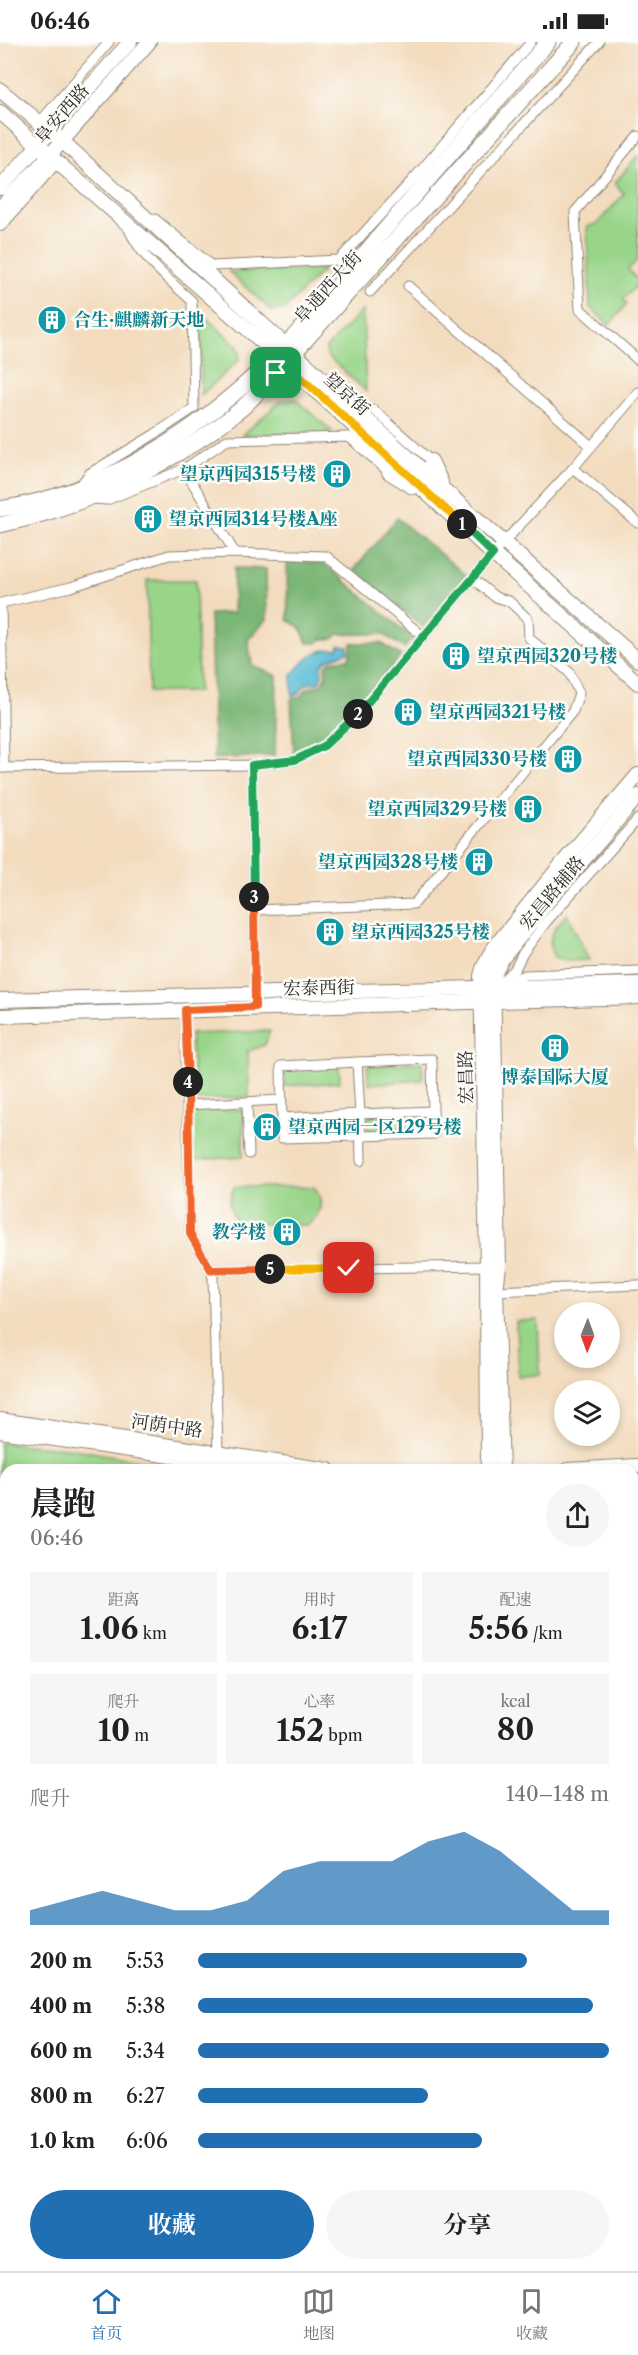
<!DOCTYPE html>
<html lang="zh">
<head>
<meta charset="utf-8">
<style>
	:root { --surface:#fff; --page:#f6f6f6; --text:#222; --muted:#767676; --line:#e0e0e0; --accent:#1f6fb2 }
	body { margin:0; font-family:"Libre Caslon Text","Noto Serif SC",serif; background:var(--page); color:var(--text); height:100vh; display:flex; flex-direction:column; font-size:22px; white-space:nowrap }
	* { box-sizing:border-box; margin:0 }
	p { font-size:20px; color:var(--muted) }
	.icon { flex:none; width:33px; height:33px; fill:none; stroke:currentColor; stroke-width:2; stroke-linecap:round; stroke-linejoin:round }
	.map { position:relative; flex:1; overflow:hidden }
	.drawer { position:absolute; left:0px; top:1422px; width:639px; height:807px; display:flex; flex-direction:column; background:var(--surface); border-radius:18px 18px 0 0; box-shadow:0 3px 9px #0003 }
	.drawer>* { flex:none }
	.needle { width:39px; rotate:181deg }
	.buttons { position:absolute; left:554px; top:1260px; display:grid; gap:12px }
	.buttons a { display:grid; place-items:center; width:66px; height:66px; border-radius:50%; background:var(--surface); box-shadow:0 3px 9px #0003; font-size:30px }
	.pin { position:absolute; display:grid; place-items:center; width:51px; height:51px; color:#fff; margin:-26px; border-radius:12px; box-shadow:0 3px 9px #0006 }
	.km { position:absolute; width:30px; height:30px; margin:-15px; border-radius:50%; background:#222; color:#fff; font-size:16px; line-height:30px; text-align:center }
	.round { display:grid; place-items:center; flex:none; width:63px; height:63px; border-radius:32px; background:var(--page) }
	.summary { display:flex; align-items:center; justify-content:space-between; height:102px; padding:0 30px }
	h1 { font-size:33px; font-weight:700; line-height:45px }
	.figures { display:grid; grid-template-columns:repeat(3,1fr); gap:9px; height:102px; padding:6px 30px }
	.figures div { display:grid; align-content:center; border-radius:0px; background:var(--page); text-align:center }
	.figures b { font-size:30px; font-weight:700 }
	.figures small { font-size:16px; font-weight:400 }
	.figures p { font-size:16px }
	.chart { height:168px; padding:12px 30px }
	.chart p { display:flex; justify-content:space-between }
	.chart svg { width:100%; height:108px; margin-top:6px; fill:var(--accent); opacity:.7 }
	.cta { display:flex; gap:12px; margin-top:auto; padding:12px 30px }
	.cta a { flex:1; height:69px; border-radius:36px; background:var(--accent); color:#fff; font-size:24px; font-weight:700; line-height:69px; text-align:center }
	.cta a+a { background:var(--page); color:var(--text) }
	ul { padding:0 30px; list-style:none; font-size:20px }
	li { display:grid; grid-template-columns:96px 72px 1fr; align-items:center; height:45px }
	li i { height:15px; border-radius:8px; background:var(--accent) }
	.status { display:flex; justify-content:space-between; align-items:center; height:42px; padding:0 30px; background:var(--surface); direction:ltr }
	.status svg { height:16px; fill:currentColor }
	.tab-bar { display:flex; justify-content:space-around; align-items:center; height:84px; border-top:2px solid var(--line); background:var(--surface); font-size:16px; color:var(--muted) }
	.tab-bar a { display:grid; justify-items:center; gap:3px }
	.tab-bar .selected { color:var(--accent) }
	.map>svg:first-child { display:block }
	.green { fill:#99d589; stroke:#62805a; stroke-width:1.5 }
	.forest { fill:#7ab675; stroke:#527050; stroke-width:1.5 }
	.water { fill:#57bbd6; stroke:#417380; stroke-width:1.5 }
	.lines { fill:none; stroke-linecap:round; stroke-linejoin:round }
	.street-tunnel { stroke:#cbb9a1; stroke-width:9; stroke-dasharray:9 4.5; stroke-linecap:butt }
	.street-casing { stroke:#8f8474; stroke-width:11 }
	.secondary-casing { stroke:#8f8474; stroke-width:16 }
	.primary-casing { stroke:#8f8474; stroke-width:17 }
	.street { stroke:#fff; stroke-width:9 }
	.secondary { stroke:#fff; stroke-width:14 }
	.primary { stroke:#fff; stroke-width:15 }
	.split-1-casing { stroke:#fff; stroke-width:12 }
	.split-2-casing { stroke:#fff; stroke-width:12 }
	.split-3-casing { stroke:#fff; stroke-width:12 }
	.split-4-casing { stroke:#fff; stroke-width:12 }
	.split-5-casing { stroke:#fff; stroke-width:12 }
	.split-6-casing { stroke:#fff; stroke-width:12 }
	.split-1 { stroke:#f5b400; stroke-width:8 }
	.split-2 { stroke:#22a559; stroke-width:8 }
	.split-3 { stroke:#22a559; stroke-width:8 }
	.split-4 { stroke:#f0652b; stroke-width:8 }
	.split-5 { stroke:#f0652b; stroke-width:8 }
	.split-6 { stroke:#f5b400; stroke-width:8 }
	.labels { text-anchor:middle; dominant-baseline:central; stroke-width:5; stroke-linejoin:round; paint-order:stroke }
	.street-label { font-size:18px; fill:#2b2b2b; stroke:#fdfcf7 }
	.culture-label { font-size:18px; font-weight:bold; fill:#0d838f; stroke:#fdfcf7; text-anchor:start }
</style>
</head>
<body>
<div class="status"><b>06:46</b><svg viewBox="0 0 49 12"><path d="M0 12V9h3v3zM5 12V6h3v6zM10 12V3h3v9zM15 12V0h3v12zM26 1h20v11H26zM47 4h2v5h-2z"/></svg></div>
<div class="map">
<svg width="638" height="2229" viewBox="0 0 638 2229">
	<rect width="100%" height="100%" fill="#fdfcf7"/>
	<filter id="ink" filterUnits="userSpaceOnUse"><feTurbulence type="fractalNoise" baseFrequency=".0167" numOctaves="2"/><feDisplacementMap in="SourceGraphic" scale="12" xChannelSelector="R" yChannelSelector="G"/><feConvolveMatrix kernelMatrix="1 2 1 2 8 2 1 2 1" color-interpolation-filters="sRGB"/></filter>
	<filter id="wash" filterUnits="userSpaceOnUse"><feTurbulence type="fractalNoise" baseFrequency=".008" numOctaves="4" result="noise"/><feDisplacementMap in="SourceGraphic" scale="24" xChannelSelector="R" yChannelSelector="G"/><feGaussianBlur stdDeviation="1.35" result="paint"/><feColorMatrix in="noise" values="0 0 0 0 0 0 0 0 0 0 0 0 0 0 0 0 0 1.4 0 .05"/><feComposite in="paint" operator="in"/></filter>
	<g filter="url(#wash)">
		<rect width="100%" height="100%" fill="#f3dcbe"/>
		<g class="green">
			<polygon points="638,113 638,217 628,228 638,238 638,242 623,257 627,262 609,283 590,265 587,185 598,181 624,152 615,141"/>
			<polygon points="324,227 285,267 272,269 229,230"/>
			<polygon points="363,268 366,349 327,314 326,306"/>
			<polygon points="201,271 238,305 240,317 201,353"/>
			<polygon points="295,357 333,390 242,393 281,359"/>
			<polygon points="147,538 196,538 198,650 149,650"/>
			<path d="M567,872L589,918L566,919L554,915C544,897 555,886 567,872Z"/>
			<polygon points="270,989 265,1003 248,1009 249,1055 195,1058 190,992"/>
			<polygon points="422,1020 423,1038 369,1042 367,1024"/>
			<polygon points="339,1022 340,1040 285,1044 284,1026"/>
			<polygon points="195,1068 243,1068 243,1115 191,1118 191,1073"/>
			<polygon points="424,1071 425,1086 368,1089 368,1074"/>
			<polygon points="344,1076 345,1090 294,1092 293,1078"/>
			<path d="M234,1145H314C325,1158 321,1172 308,1183L239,1181L235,1178L229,1162Z"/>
			<polygon points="538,1278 540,1333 518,1334 516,1279"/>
			<polygon points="0,1401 68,1406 195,1428 6,1428 6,1526 0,1524"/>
			<rect x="633" y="1538" width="5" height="31"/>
			<polygon points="0,1548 6,1549 6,1754 0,1754"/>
			<rect x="633" y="2007" width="5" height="77"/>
			<rect x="633" y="2087" width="5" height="45"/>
		</g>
		<g class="forest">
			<polygon points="397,476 466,533 423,585 354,528"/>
			<polygon points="287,519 323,521 413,596 404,606 383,592 338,592 333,597 322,597 317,601 307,601 301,586 288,578"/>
			<polygon points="234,526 266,527 267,577 248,598 252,623 277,634 275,713 214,717 210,572 233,571"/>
			<polygon points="352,601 381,601 401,614 340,682 317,701 294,713 291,657 300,655 307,647 321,643 326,633 325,625 331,619 349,617"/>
			<polygon points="0,2147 6,2147 6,2178 0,2181"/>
			<polygon points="183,2223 214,2223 218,2229 189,2229"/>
		</g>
		<g class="water">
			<path d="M339,603L348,604V610L327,618L321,624L322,633L318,641L306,642L297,653L292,654V633C308,616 312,607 338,607Z"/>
			<polygon points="0,1461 6,1462 6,1496 0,1495"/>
			<rect x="633" y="1503" width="5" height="35"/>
		</g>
	</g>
	<g filter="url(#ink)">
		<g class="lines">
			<polyline class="street-tunnel" points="633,1634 638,1634"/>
			<g class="street-casing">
				<g id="street">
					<polyline points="39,81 109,0"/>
					<polyline points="638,94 575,170 580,267 638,318"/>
					<polyline points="155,177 212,224 339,218 416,134 531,0"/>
					<polyline points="408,244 591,404"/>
					<polyline points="370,250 599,0"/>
					<polyline points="374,368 431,419"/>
					<polyline points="573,426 638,481"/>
					<polyline points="184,427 235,511"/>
					<path d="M81,442L90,431L155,392L194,366L192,259C168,237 141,216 128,185"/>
					<polyline points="91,457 107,458 184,427 227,398 349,395 389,430"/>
					<polyline points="252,723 255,955"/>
					<polyline points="0,726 252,723 295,718 324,704 357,673 493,512 573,426 638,350"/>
					<polyline points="4,726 1,561 71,545 169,513 235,511 326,514 424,595"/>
					<polyline points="255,868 414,862 573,669 579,651 569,630 529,596 528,577 509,559 495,555 472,536"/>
					<polyline points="502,943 524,933 638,929"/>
					<polyline points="493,947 515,927 523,911 546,880 638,777"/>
					<polyline points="185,968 190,1192 211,1228 213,1236 218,1410"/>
					<polygon points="357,1020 360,1072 282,1076 281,1024"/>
					<polyline points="357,1020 432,1017 433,1069 360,1072 361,1119"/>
					<polyline points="247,1061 249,1112"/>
					<polyline points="188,1063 281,1058"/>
					<polyline points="282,1076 282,1096 434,1092 433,1069"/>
					<polyline points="211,1228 490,1224"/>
					<polyline points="496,1249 638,1243"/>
					<polyline points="633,1594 638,1594"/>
					<polyline points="0,1763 6,1763"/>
					<polyline points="633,1780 638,1780"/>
					<polyline points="0,1817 6,1817"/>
				</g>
			</g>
			<g class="secondary-casing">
				<g id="secondary">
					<polyline points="0,48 62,99 444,448 638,618"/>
					<polyline points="0,70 277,313 493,512 638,641"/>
					<polyline points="0,146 130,0"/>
					<polyline points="0,166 49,114 149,0"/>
					<polyline points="0,182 50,125"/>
					<polyline points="431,419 441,440"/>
					<polyline points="389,430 413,445"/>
					<polyline points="0,958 638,942"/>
					<polyline points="0,974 638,955"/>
					<polyline points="0,1378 328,1428"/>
					<polyline points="0,1389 267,1428"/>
					<path d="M488,1428L487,1224L481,934C486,911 504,894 518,876C556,827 598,780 638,733"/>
					<polyline points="502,1428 496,1249 499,1224 493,934 502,917 549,858 638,754"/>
					<polyline points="567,1428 638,1424"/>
					<polyline points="0,1538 6,1539"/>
					<polyline points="633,1579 638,1578"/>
					<polyline points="0,1896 6,1897"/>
					<polyline points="633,1908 638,1908"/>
					<polyline points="0,1915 6,1915"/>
					<polyline points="633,1920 638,1920"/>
					<polyline points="505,2223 505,2229"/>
					<polyline points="516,2223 516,2229"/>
				</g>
			</g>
			<g class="primary-casing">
				<g id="primary">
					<path d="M0,467C106,451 202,387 277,312C314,275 347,232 381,192C437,128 492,64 548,0"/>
					<path d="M0,483C87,464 172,423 241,367C257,353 271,336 285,321L574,0"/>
				</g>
			</g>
			<use href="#street" class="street"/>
			<use href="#secondary" class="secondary"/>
			<use href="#primary" class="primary"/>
		</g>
	</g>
	<g class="lines" filter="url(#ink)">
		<g class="split-1-casing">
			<polyline id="split-1" points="276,331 285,321 462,482"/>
		</g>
		<g class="split-2-casing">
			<polyline id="split-2" points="358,672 493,512 462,482"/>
		</g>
		<g class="split-3-casing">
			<polyline id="split-3" points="254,855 252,723 295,718 324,704 358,672"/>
		</g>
		<g class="split-4-casing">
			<polyline id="split-4" points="188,1040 185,968 255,965 254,855"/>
		</g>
		<g class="split-5-casing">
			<polyline id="split-5" points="188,1040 190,1192 211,1228 270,1227"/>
		</g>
		<g class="split-6-casing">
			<polyline id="split-6" points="270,1227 349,1226"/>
		</g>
		<use href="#split-1" class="split-1"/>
		<use href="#split-2" class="split-2"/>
		<use href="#split-3" class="split-3"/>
		<use href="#split-4" class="split-4"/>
		<use href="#split-5" class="split-5"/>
		<use href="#split-6" class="split-6"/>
	</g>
	<defs>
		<g id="building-disc" transform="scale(1.5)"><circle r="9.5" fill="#0f9aa8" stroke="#fdfcf7"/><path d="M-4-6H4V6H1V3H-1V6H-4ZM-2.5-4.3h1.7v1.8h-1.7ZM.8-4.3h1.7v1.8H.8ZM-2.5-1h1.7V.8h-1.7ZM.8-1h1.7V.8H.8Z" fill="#fff"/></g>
	</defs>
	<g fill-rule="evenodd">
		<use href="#building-disc" x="52" y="278"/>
		<use href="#building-disc" x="337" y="432"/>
		<use href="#building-disc" x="148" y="477"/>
		<use href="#building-disc" x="456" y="614"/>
		<use href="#building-disc" x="408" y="670"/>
		<use href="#building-disc" x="568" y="717"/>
		<use href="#building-disc" x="528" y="767"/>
		<use href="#building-disc" x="479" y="820"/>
		<use href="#building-disc" x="330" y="890"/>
		<use href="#building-disc" x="555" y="1006"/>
		<use href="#building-disc" x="267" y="1085"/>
		<use href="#building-disc" x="287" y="1190"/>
	</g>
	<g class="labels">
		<g class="street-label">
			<text transform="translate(62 72) rotate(-49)">阜安西路</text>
			<text transform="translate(328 245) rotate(-48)">阜通西大街</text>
			<text transform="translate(347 352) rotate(42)">望京街</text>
			<text transform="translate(552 851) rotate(-50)">宏昌路辅路</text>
			<text transform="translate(319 946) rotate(-1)">宏泰西街</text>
			<text transform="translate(466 1035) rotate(-91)">宏昌路</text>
			<text transform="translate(167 1384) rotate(8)">河荫中路</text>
		</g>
		<g class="culture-label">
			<text x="73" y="278">合生·麒麟新天地</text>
			<text x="316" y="432" text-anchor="end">望京西园315号楼</text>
			<text x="169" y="477">望京西园314号楼A座</text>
			<text x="477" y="614">望京西园320号楼</text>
			<text x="429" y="670">望京西园321号楼</text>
			<text x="547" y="717" text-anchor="end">望京西园330号楼</text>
			<text x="507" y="767" text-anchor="end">望京西园329号楼</text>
			<text x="458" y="820" text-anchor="end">望京西园328号楼</text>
			<text x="351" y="890">望京西园325号楼</text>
			<text x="555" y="1035" text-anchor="middle">博泰国际大厦</text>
			<text x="288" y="1085">望京西园一区129号楼</text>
			<text x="266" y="1190" text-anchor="end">教学楼</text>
		</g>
	</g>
</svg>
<div class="buttons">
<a><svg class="needle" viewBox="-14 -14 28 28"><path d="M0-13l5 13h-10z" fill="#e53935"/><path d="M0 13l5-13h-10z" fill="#767676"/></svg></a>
<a><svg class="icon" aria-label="layers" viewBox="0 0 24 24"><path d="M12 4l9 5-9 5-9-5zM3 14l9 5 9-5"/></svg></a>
</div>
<div class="pin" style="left:276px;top:331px;background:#1e9e55"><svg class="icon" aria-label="arrive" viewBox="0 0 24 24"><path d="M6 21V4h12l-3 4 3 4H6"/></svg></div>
<div class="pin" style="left:349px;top:1226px;background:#d93025"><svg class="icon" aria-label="check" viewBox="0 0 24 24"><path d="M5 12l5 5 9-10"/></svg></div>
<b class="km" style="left:462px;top:482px">1</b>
<b class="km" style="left:358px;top:672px">2</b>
<b class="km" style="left:254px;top:855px">3</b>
<b class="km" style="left:188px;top:1040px">4</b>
<b class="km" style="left:270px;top:1227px">5</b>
<section class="drawer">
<div class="summary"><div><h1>晨跑</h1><p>06:46</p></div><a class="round"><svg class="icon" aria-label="share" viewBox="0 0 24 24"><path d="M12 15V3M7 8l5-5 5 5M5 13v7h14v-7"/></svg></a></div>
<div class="figures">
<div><p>距离</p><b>1.06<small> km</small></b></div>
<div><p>用时</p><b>6:17</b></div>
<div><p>配速</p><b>5:56<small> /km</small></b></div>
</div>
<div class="figures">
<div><p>爬升</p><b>10<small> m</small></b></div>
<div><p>心率</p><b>152<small> bpm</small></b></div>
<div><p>kcal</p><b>80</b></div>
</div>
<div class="chart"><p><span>爬升</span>140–148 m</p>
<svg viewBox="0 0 160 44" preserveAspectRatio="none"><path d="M0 44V38L10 34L20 30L30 34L40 38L50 38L60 34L70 22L80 18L90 18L100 18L110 10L120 6L130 14L140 26L150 38L160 38V44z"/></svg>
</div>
<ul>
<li><b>200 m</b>5:53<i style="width:80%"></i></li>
<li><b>400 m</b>5:38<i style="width:96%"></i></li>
<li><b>600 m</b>5:34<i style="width:100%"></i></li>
<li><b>800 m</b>6:27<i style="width:56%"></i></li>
<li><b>1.0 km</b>6:06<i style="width:69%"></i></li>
</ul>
<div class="cta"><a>收藏</a><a>分享</a></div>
</section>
</div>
<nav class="tab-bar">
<a class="selected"><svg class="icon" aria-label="home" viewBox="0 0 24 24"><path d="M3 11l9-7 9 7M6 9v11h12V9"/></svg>首页</a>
<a><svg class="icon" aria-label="map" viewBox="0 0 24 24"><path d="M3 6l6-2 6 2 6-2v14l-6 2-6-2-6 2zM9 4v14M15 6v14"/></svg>地图</a>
<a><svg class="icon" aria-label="saved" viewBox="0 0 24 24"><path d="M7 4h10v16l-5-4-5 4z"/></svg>收藏</a>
</nav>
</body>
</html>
